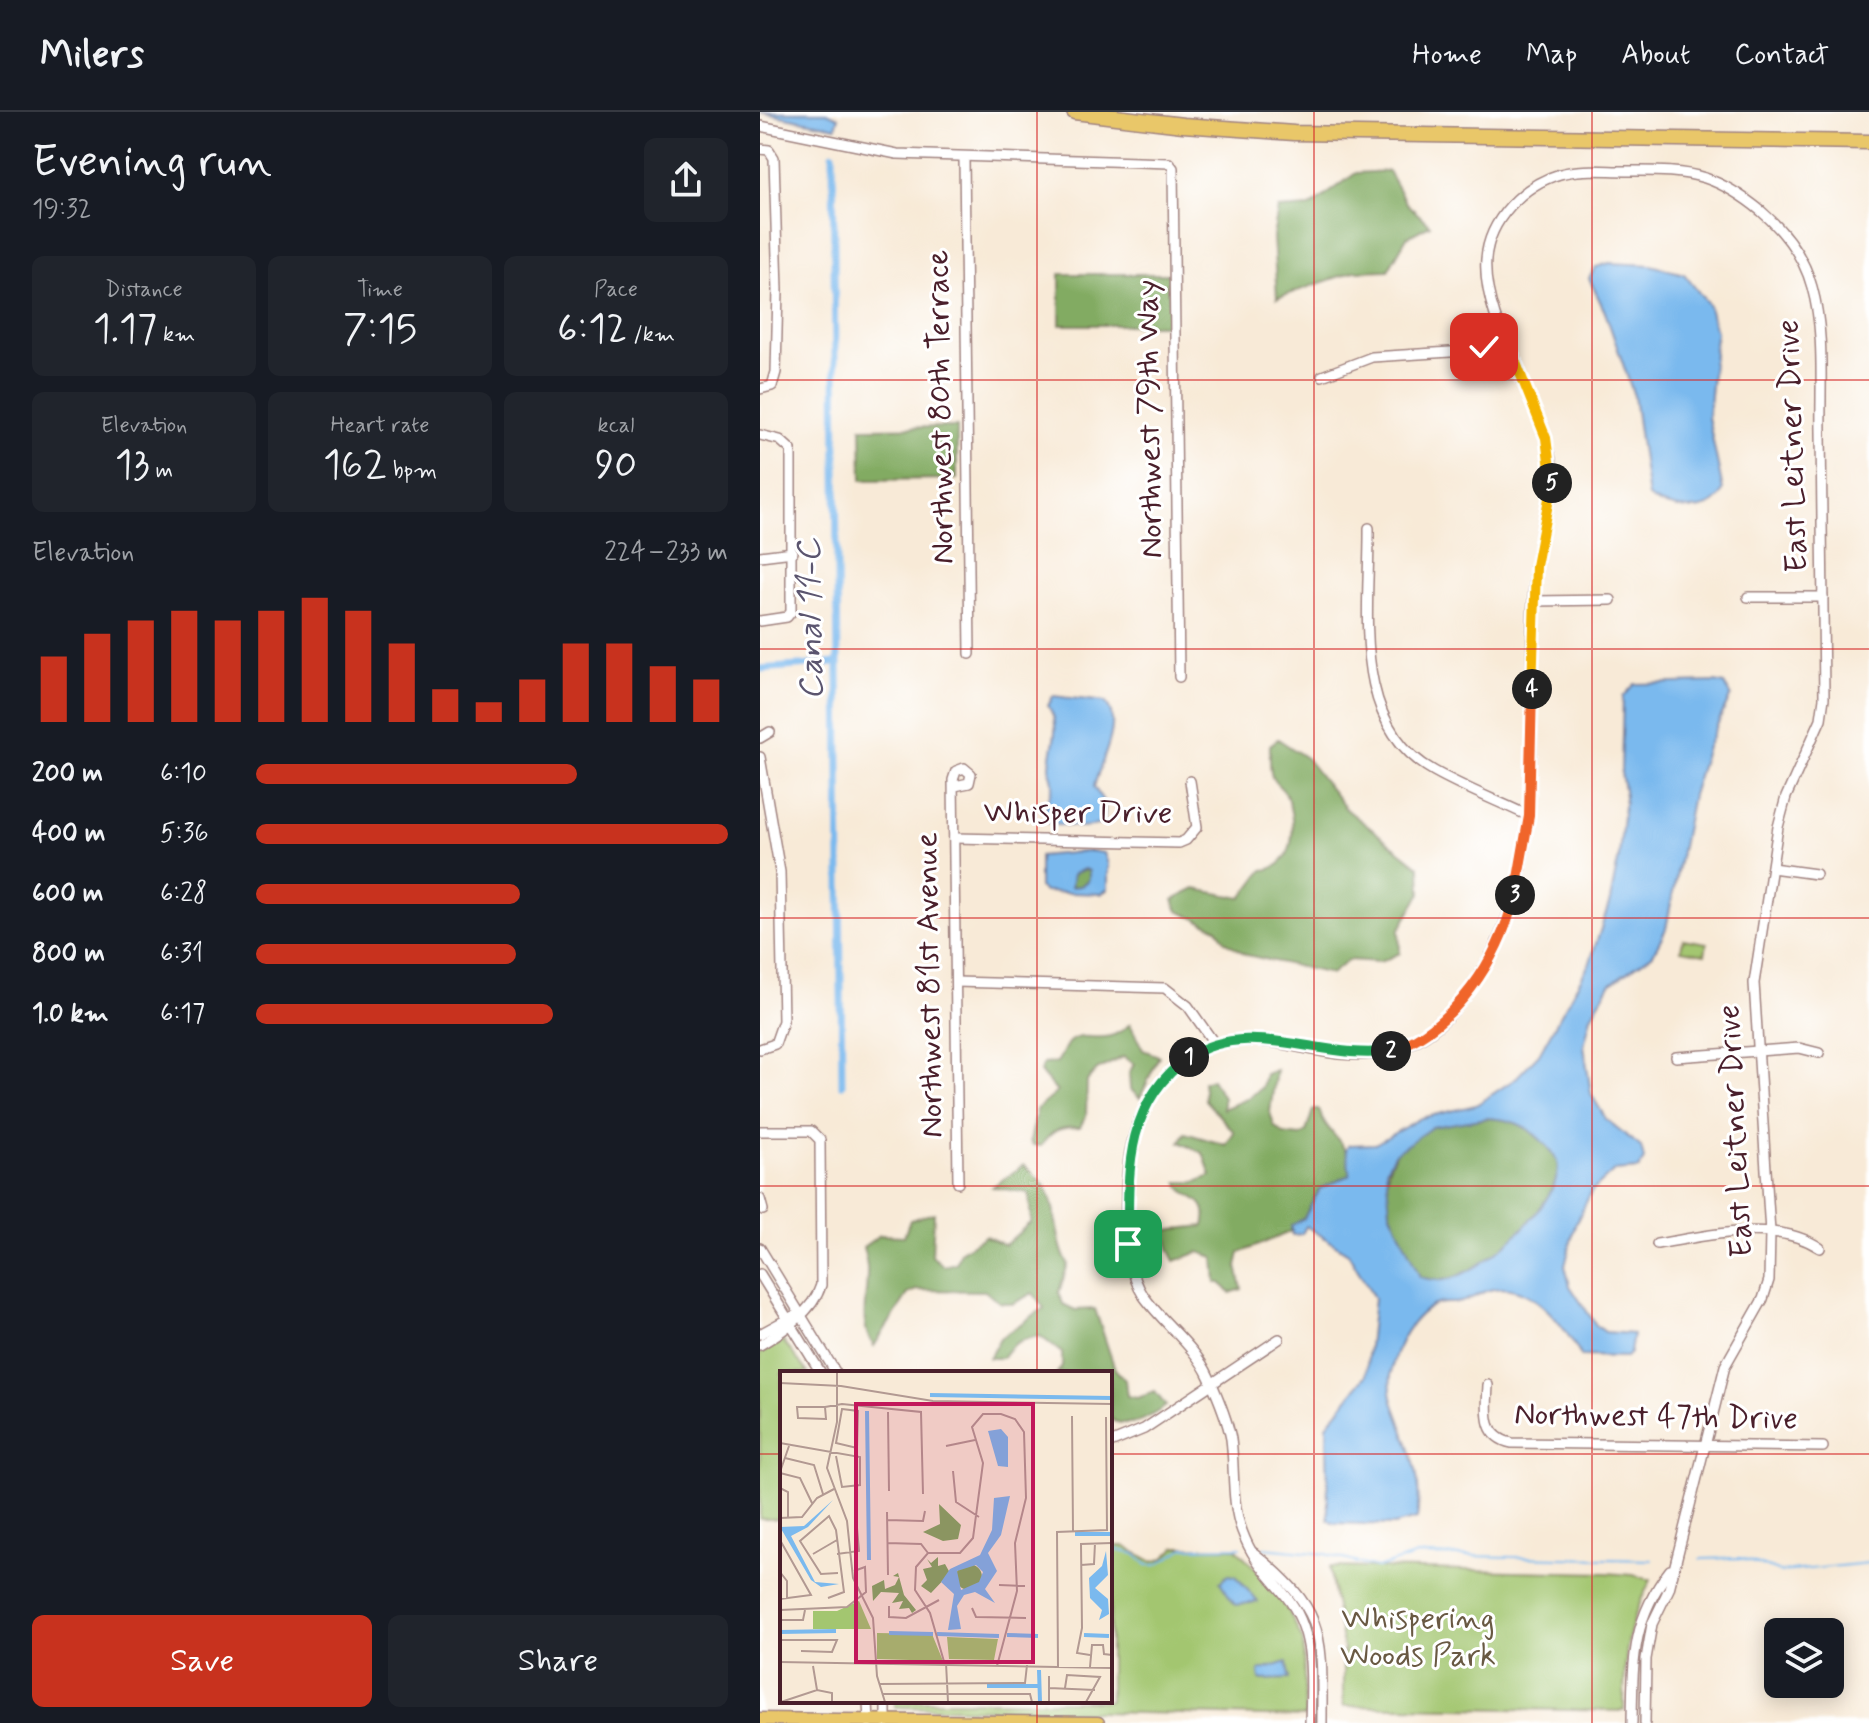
<!DOCTYPE html>
<html lang="en">
<head>
<meta charset="utf-8">
<style>
	:root { --surface:#171b24; --page:#20242c; --text:#f1f3f6; --muted:#9ea1a6; --line:#363941; --accent:#c8321e }
	body { margin:0; font-family:Mynerve,sans-serif; background:var(--page); color:var(--text); height:100vh; display:flex; flex-direction:column; font-size:30px; white-space:nowrap }
	* { box-sizing:border-box; margin:0 }
	p { font-size:26px; color:var(--muted) }
	.icon { flex:none; width:44px; height:44px; fill:none; stroke:currentColor; stroke-width:2; stroke-linecap:round; stroke-linejoin:round }
	.map { position:relative; flex:1; overflow:hidden }
	.details { display:flex; flex-direction:column; background:var(--surface); width:760px }
	.details>* { flex:none }
	.fabs { position:absolute; left:1004px; top:1506px; display:grid; gap:16px }
	.fabs a { display:grid; place-items:center; width:80px; height:80px; border-radius:12px; background:var(--surface); box-shadow:0 4px 20px #0003; font-size:40px }
	.pin { position:absolute; display:grid; place-items:center; width:68px; height:68px; color:#fff; margin:-34px; border-radius:16px; box-shadow:0 4px 12px #0006 }
	.km { position:absolute; width:40px; height:40px; margin:-20px; border-radius:50%; background:#222; color:#fff; font-size:22px; line-height:40px; text-align:center }
	.round { display:grid; place-items:center; flex:none; width:84px; height:84px; border-radius:12px; background:var(--page) }
	.summary { display:flex; align-items:center; justify-content:space-between; height:136px; padding:0 32px }
	h1 { font-size:44px; font-weight:600; line-height:60px }
	.metrics { display:grid; grid-template-columns:repeat(3,1fr); gap:12px; height:136px; padding:8px 32px }
	.metrics div { display:grid; align-content:center; border-radius:12px; background:var(--page); text-align:center }
	.metrics b { font-size:40px; font-weight:600 }
	.metrics small { font-size:22px; font-weight:400 }
	.metrics p { font-size:22px }
	.chart { height:224px; padding:16px 32px }
	.chart p { display:flex; justify-content:space-between }
	.chart svg { width:100%; height:144px; margin-top:8px; stroke:var(--accent); stroke-width:6 }
	.button { display:flex; gap:16px; margin-top:auto; padding:16px 32px }
	.button a { flex:1; height:92px; border-radius:12px; background:var(--accent); color:#fff; font-size:32px; font-weight:600; line-height:92px; text-align:center }
	.button a+a { background:var(--page); color:var(--text) }
	ul { padding:0 32px; list-style:none; font-size:26px }
	li { display:grid; grid-template-columns:128px 96px 1fr; align-items:center; height:60px }
	li i { height:20px; border-radius:10px; background:var(--accent) }
	header { display:flex; align-items:center; gap:48px; box-sizing:border-box; height:112px; padding:0 40px; background:var(--surface); border-bottom:2px solid var(--line) }
	header strong { font-size:38px }
	nav { display:flex; gap:44px; margin-inline-start:auto; font-size:28px }
	main { display:flex; flex:1; min-height:0 }
	.map>svg:first-child { display:block }
	.green { fill:#a3c670; stroke:#76724e; stroke-width:2 }
	.forest { fill:#82ab62; stroke:#666546; stroke-width:2 }
	.water { fill:#7ab9ee; stroke:#626c8c; stroke-width:2; fill-rule:evenodd }
	.lines { fill:none; stroke-linecap:round; stroke-linejoin:round }
	.stream { stroke:#7ab9ee; stroke-width:2 }
	.canal { stroke:#7ab9ee; stroke-width:7 }
	.minor-casing { stroke:#a18481; stroke-width:12 }
	.major-casing { stroke:#a18481; stroke-width:15 }
	.highway-casing { stroke:#a18481; stroke-width:17 }
	.minor { stroke:#fff; stroke-width:9 }
	.major { stroke:#e9c769; stroke-width:12 }
	.highway { stroke:#e9c769; stroke-width:14 }
	.split-1-casing { stroke:#fff; stroke-width:16 }
	.split-2-casing { stroke:#fff; stroke-width:16 }
	.split-3-casing { stroke:#fff; stroke-width:16 }
	.split-4-casing { stroke:#fff; stroke-width:16 }
	.split-5-casing { stroke:#fff; stroke-width:16 }
	.split-6-casing { stroke:#fff; stroke-width:16 }
	.split-1 { stroke:#22a559; stroke-width:10 }
	.split-2 { stroke:#22a559; stroke-width:10 }
	.split-3 { stroke:#f0652b; stroke-width:10 }
	.split-4 { stroke:#f0652b; stroke-width:10 }
	.split-5 { stroke:#f5b400; stroke-width:10 }
	.split-6 { stroke:#f5b400; stroke-width:10 }
	.grid { fill:none; stroke:#d62828; stroke-width:2; stroke-opacity:0.55 }
	.labels { text-anchor:middle; dominant-baseline:central; stroke-width:6; stroke-linejoin:round; paint-order:stroke }
	.street-label { font-size:32px; fill:#4a1f2b; stroke:#fff }
	.park-label { font-size:32px; fill:#695943; stroke:#fff }
	.water-label { font-size:34px; font-style:italic; fill:#5b556f; stroke:#fff }
	.inset-river { fill:none; stroke:#7ab9ee; stroke-width:4 }
	.inset-road { fill:none; stroke:#b29992; stroke-width:2 }
	.view { fill:#c2185b; fill-opacity:0.15; stroke:#c2185b; stroke-width:4 }
	.inset-edge { fill:none; stroke:#4a1f2b; stroke-width:4 }
</style>
</head>
<body>
<header>
<strong>Milers</strong>
<nav><a>Home</a><a>Map</a><a>About</a><a>Contact</a></nav>
</header>
<main>
<section class="details">
<div class="summary"><div><h1>Evening run</h1><p>19:32</p></div><a class="round"><svg class="icon" aria-label="share" viewBox="0 0 24 24"><path d="M12 15V3M7 8l5-5 5 5M5 13v7h14v-7"/></svg></a></div>
<div class="metrics">
<div><p>Distance</p><b>1.17<small> km</small></b></div>
<div><p>Time</p><b>7:15</b></div>
<div><p>Pace</p><b>6:12<small> /km</small></b></div>
</div>
<div class="metrics">
<div><p>Elevation</p><b>13<small> m</small></b></div>
<div><p>Heart rate</p><b>162<small> bpm</small></b></div>
<div><p>kcal</p><b>90</b></div>
</div>
<div class="chart"><p><span>Elevation</span>224–233 m</p>
<svg viewBox="0 0 160 44" preserveAspectRatio="none"><path d="M5 44V24M15 44V17M25 44V13M35 44V10M45 44V13M55 44V10M65 44V6M75 44V10M85 44V20M95 44V34M105 44V38M115 44V31M125 44V20M135 44V20M145 44V27M155 44V31"/></svg>
</div>
<ul>
<li><b>200 m</b>6:10<i style="width:68%"></i></li>
<li><b>400 m</b>5:36<i style="width:100%"></i></li>
<li><b>600 m</b>6:28<i style="width:56%"></i></li>
<li><b>800 m</b>6:31<i style="width:55%"></i></li>
<li><b>1.0 km</b>6:17<i style="width:63%"></i></li>
</ul>
<div class="button"><a>Save</a><a>Share</a></div>
</section>
<div class="map">
<svg width="1109" height="1611" viewBox="0 0 1109 1611">
	<rect width="100%" height="100%" fill="#fff"/>
	<filter id="ink" filterUnits="userSpaceOnUse"><feTurbulence type="fractalNoise" baseFrequency=".0125" numOctaves="2"/><feDisplacementMap in="SourceGraphic" scale="16" xChannelSelector="R" yChannelSelector="G"/><feConvolveMatrix kernelMatrix="1 2 1 2 8 2 1 2 1" color-interpolation-filters="sRGB"/></filter>
	<filter id="wash" filterUnits="userSpaceOnUse"><feTurbulence type="fractalNoise" baseFrequency=".006" numOctaves="4" result="noise"/><feDisplacementMap in="SourceGraphic" scale="32" xChannelSelector="R" yChannelSelector="G"/><feGaussianBlur stdDeviation="1.8" result="paint"/><feColorMatrix in="noise" values="0 0 0 0 0 0 0 0 0 0 0 0 0 0 0 0 0 1.4 0 .05"/><feComposite in="paint" operator="in"/></filter>
	<g filter="url(#wash)">
		<rect width="100%" height="100%" fill="#f8ead7"/>
		<g class="green">
			<polygon points="923,827 947,831 945,842 921,838"/>
			<polygon points="23,1229 48,1261 22,1261 22,1407 0,1407 0,1242"/>
			<polygon points="350,1434 364,1434 393,1450 403,1447 416,1435 476,1436 522,1485 543,1529 545,1605 135,1595 135,1589 350,1589"/>
			<path d="M569,1455L846,1461L873,1463L891,1468C865,1515 864,1547 864,1599L583,1594V1536Z"/>
		</g>
		<g class="forest">
			<polygon points="628,59 646,91 670,113 647,125 628,158 595,159 517,186 513,125 518,97 550,95 596,61"/>
			<rect x="300" y="162" width="109" height="51"/>
			<polygon points="197,315 197,367 102,368 101,316"/>
			<path d="M518,627L545,645L586,697L660,755L661,781L639,818L640,841L620,850L588,848L571,862L487,843L465,829L457,816L418,799L413,788L435,777L482,786L503,758C537,755 536,711 527,685C525,677 515,673 512,665C509,656 510,643 510,633Z"/>
			<polygon points="324,757 329,759 329,767 321,774 310,775 313,762"/>
			<path d="M370,912L383,938L399,944L380,986L370,977L369,961L374,952L363,945L337,958L327,969L326,1004L320,1015C301,1015 292,1017 281,1034L273,1033L270,1029L277,997L297,980L280,960L283,952L296,951C302,945 304,934 310,929C327,917 344,937 370,912Z"/>
			<path d="M516,958L510,1000L514,1014L524,1022L540,1024L546,1020L553,998H559C567,1025 592,1029 590,1063L560,1077L544,1106L532,1114V1119L480,1141L477,1154L482,1177L470,1181L461,1171H456L454,1145L439,1140L415,1149L409,1137L407,1118L444,1114C452,1083 426,1090 418,1070H436L451,1064L443,1041L420,1030L425,1021L466,1033L474,1020L445,988L443,970L452,967L463,985V997L489,986L502,975L505,962Z"/>
			<path d="M727,1006C751,1007 765,1012 782,1029C789,1035 797,1045 798,1055C799,1094 721,1163 684,1168C676,1169 668,1167 660,1165C631,1113 597,1046 671,1015C687,1009 710,1010 727,1006Z"/>
			<path d="M264,1053C270,1059 278,1065 283,1071C299,1095 294,1128 308,1152L299,1180L303,1192L315,1198L335,1197L355,1257L365,1268L367,1284L377,1286L395,1280L406,1294C388,1306 375,1316 353,1309L350,1303V1261H297L302,1255V1241L280,1224C262,1227 252,1230 242,1246H229L240,1226L284,1196L273,1181L252,1192L239,1190L225,1179L157,1178L148,1182L114,1234C98,1213 107,1186 107,1162C108,1153 105,1144 103,1135L120,1123L144,1124L150,1108L174,1101L172,1144L184,1154L196,1151L200,1140L225,1124L245,1133L271,1110L269,1081L232,1075Z"/>
		</g>
		<g class="water">
			<polygon points="0,0 67,0 79,5 76,15"/>
			<path d="M849,151L891,153L924,162L948,192L956,220L948,305L963,378C955,406 906,398 888,385L874,284L845,200L829,166L836,155Z"/>
			<path d="M955,570L964,572L971,583L947,635L932,683L906,817L893,842L850,872L831,904L824,934L831,982L846,1007L881,1035L884,1047L879,1057L854,1059L831,1080L815,1113L805,1154L810,1174L836,1213L845,1220L873,1222L870,1241L866,1245L821,1244C804,1214 772,1167 729,1178C719,1181 711,1188 701,1190C691,1193 683,1188 672,1194C642,1211 621,1261 635,1295C642,1314 651,1338 656,1358C659,1373 659,1392 657,1407L634,1413L574,1411L568,1407L567,1313L606,1263L614,1186L588,1141L546,1114L542,1122L532,1123L531,1114L544,1106L560,1077L590,1063L586,1036L589,1033L615,1032L661,1006L716,993L755,967L779,942L830,850L850,789L859,744L865,684L861,661L863,585L875,572ZM727,1006C751,1007 765,1012 782,1029C789,1035 797,1045 798,1055C799,1093 721,1163 684,1168C676,1169 668,1167 660,1165L630,1099L626,1058L634,1042L672,1015Z"/>
			<path d="M293,584L345,590C364,611 340,650 334,675L345,692L344,710C329,719 304,713 287,710C281,696 290,688 293,674C294,667 290,663 290,656C290,633 303,615 288,594Z"/>
			<path d="M331,739L344,741L348,752V777L341,782L284,780L279,775V744ZM324,757L329,759V767L321,774L311,775L313,762Z"/>
			<polygon points="468,1463 476,1464 498,1490 475,1493 460,1470"/>
			<polygon points="527,1550 529,1567 500,1568 499,1559"/>
		</g>
		<g class="lines">
			<g class="stream">
				<polyline points="350,1436 375,1442 387,1453 397,1453 424,1436 481,1435"/>
				<polyline points="504,1436 565,1442 617,1456 657,1443 892,1448"/>
				<polyline points="940,1447 980,1446 1021,1460 1109,1451"/>
			</g>
			<g class="canal">
				<polyline points="73,42 82,973"/>
				<polyline points="0,557 76,551"/>
			</g>
		</g>
	</g>
	<g filter="url(#ink)">
		<g class="lines">
			<g class="minor-casing">
				<g id="minor">
					<polyline points="0,14 137,42 409,51 413,56 419,565"/>
					<polyline points="0,37 9,38 14,46 18,178 16,260 12,274 0,277"/>
					<polyline points="204,46 210,542"/>
					<polyline points="562,264 612,245 706,239 746,226"/>
					<polyline points="0,323 20,328 31,338 31,500 27,505 0,509"/>
					<path d="M609,416C610,497 589,612 674,659C704,676 738,689 769,704"/>
					<polyline points="0,444 33,440"/>
					<polyline points="988,485 1063,485"/>
					<polyline points="774,489 851,488"/>
					<polyline points="0,626 10,620"/>
					<polyline points="0,645 20,760 23,909 15,932 0,937"/>
					<polyline points="195,674 209,671 211,662 204,656 196,659 193,668 198,1071"/>
					<polyline points="194,726 419,731 426,728 437,715 430,669"/>
					<polyline points="1012,756 1056,762"/>
					<polyline points="196,870 405,876 428,894 454,931"/>
					<polyline points="916,945 1039,936 1059,941"/>
					<path d="M0,1019H51L60,1028L61,1173C53,1200 23,1219 0,1233"/>
					<polyline points="0,1087 3,1098"/>
					<path d="M897,1132C946,1124 1016,1106 1060,1136"/>
					<polyline points="0,1136 76,1261"/>
					<polyline points="0,1162 61,1261"/>
					<polyline points="0,1222 33,1204"/>
					<path d="M728,1273C727,1298 722,1325 752,1331L1063,1335"/>
					<polyline points="350,1331 384,1317 519,1227"/>
					<path d="M494,1441C567,1500 562,1522 562,1611"/>
					<polyline points="108,1589 109,1611"/>
					<polyline points="126,1589 126,1611"/>
					<path d="M550,1611C551,1567 556,1520 526,1484C507,1460 493,1449 482,1419C471,1391 475,1357 471,1327C467,1306 458,1285 449,1265C434,1232 403,1212 383,1183C362,1151 364,1077 370,1040C376,1008 389,982 412,959C482,893 550,957 627,940C680,928 715,878 736,832C791,714 762,578 776,452C780,417 797,383 791,348C780,286 721,208 726,147C729,108 763,73 800,62C821,56 844,59 866,59C892,59 920,58 945,66C966,73 984,85 1001,99C1024,119 1044,145 1052,175C1065,221 1060,273 1061,320C1062,409 1063,497 1064,586L1061,607L1026,685L1018,715L994,871L1010,1120L1009,1168L1003,1187L965,1254L909,1477L892,1512L886,1547L885,1611"/>
					<path d="M872,1611C873,1551 871,1508 910,1458"/>
				</g>
			</g>
			<g class="major-casing">
				<polyline id="major" points="0,1607 338,1611"/>
			</g>
			<g class="highway-casing">
				<polyline id="highway" points="314,0 423,13 534,21 1109,30"/>
			</g>
			<use href="#minor" class="minor"/>
			<use href="#major" class="major"/>
			<use href="#highway" class="highway"/>
		</g>
	</g>
	<g class="lines" filter="url(#ink)">
		<g class="split-1-casing">
			<path id="split-1" d="M368,1132C368,1061 364,991 429,945"/>
		</g>
		<g class="split-2-casing">
			<path id="split-2" d="M429,945C489,904 565,950 631,939"/>
		</g>
		<g class="split-3-casing">
			<path id="split-3" d="M631,939C696,914 738,849 755,783"/>
		</g>
		<g class="split-4-casing">
			<polyline id="split-4" points="755,783 769,704 772,577"/>
		</g>
		<g class="split-5-casing">
			<polyline id="split-5" points="772,577 776,454 792,371"/>
		</g>
		<g class="split-6-casing">
			<polyline id="split-6" points="724,235 746,226 786,326 792,371"/>
		</g>
		<use href="#split-1" class="split-1"/>
		<use href="#split-2" class="split-2"/>
		<use href="#split-3" class="split-3"/>
		<use href="#split-4" class="split-4"/>
		<use href="#split-5" class="split-5"/>
		<use href="#split-6" class="split-6"/>
	</g>
	<path class="grid" d="M277,0V1261M554,0V1611M832,0V1611M0,268H1109M0,537H1109M0,806H1109M0,1074H1109M0,1342H22M350,1342H1109M277,1589V1611"/>
	<g class="labels">
		<g class="street-label">
			<text transform="translate(181 295) rotate(-91)">Northwest 80th Terrace</text>
			<text transform="translate(390 307) rotate(-91)">Northwest 79th Way</text>
			<text transform="translate(1033 334) rotate(-92)">East Leitner Drive</text>
			<text x="318" y="701">Whisper Drive</text>
			<text transform="translate(170 873) rotate(-91)">Northwest 81st Avenue</text>
			<text transform="translate(976 1019) rotate(-93)">East Leitner Drive</text>
			<text transform="translate(896 1305) rotate(1)">Northwest 47th Drive</text>
		</g>
		<g class="park-label">
			<text x="658" y="1507">Whispering<tspan x="658" dy="37">Woods Park</tspan></text>
		</g>
		<g class="water-label">
			<text transform="translate(51 507) rotate(-91)">Canal 11-C</text>
		</g>
	</g>
	<g transform="translate(20 1259)">
		<rect width="332" height="332" fill="#f8ead7"/>
		<path d="M79,230L91,258H33V240H57ZM97,262L152,263L163,290L97,288ZM167,266L218,268L214,289L169,288Z" fill="#a3c670"/>
		<path d="M159,133L181,154L178,168L163,170L143,161L160,153ZM158,186V195L165,193L170,202L151,222L141,215L147,209L143,198L152,196L147,188L151,192ZM176 206a13 13 0 1 1 26 0a13 13 0 1 1-26 0ZM118,202L124,224L136,239L132,242L129,237L119,238L123,230L112,232L119,222L101,221L93,230L92,215L104,209L105,218L115,214L119,206L113,205Z" fill="#82ab62"/>
		<path d="M221,58L228,66V96L218,95L208,60ZM230,125L221,164L208,182L217,200L205,218L215,232L195,221L184,224L177,235L181,258L168,259L174,223L161,211L170,198L200,184L212,159L214,127ZM196,194L203,201L199,211L181,219L177,200ZM53,129L28,156L11,165L35,211L59,213L41,216L31,209L0,156L24,155ZM326,180L328,204L315,217L328,228L329,243L319,249L322,239L310,227L309,207L322,195Z" fill="#7ab9ee" fill-rule="evenodd"/>
		<path class="inset-river" d="M150,24L332,27M87,40L89,189M295,163H332M0,261L56,260M109,262L153,263M157,263L219,265M227,264L258,265M304,264L329,265M259,299L260,331M207,315H259"/>
		<path class="inset-road" d="M57,1V51L47,97L67,150L73,207L93,247L97,305L105,331M0,12L61,15L153,30L332,33M17,36H45L46,48L18,47ZM45,36L62,33L141,41L143,123M62,38L78,40L77,77L56,72ZM108,41L109,120M292,45L293,160M0,72L80,86V114L62,116L56,85M166,75L195,69M5,87L34,94L43,123M173,100L176,131L199,146M0,101L9,75M0,102L20,107L32,132M0,117L8,121V147M107,141L108,204M0,147L22,146L37,127L54,118M107,149L143,150L145,140M0,169L31,224L0,228M107,172L141,173L148,182M33,183L57,169M57,183L79,180L75,134M301,194L314,193L315,172M0,201L7,210V228M219,214L245,215M48,227L64,221L56,159L49,145L20,170L41,203L58,202M109,235V246L126,247L159,229M192,237L196,246L246,247M0,239L67,236L86,221L85,196L74,200M0,249H23L25,239M0,269H57L52,281L21,280M310,284L297,282L302,257L301,173L332,172M0,291L332,297M166,292L168,331M165,294L150,242L135,219L136,196L148,182H180L193,167L203,92L192,56L203,43H221L235,48L244,61L246,127L235,172L237,220L217,295M33,295L37,319M278,296L277,161L327,159L326,46M310,296L312,274H323L324,283L332,284M269,305V330M99,313L245,312L247,294M269,317L315,319M285,317L287,304L320,306L306,331M103,323H250L252,331M1,331L37,319L52,322V331"/>
		<path class="view" d="M76,33H253V291H76Z"/>
		<rect width="332" height="332" class="inset-edge"/>
	</g>
</svg>
<div class="fabs">
<a><svg class="icon" aria-label="layers" viewBox="0 0 24 24"><path d="M12 4l9 5-9 5-9-5zM3 14l9 5 9-5"/></svg></a>
</div>
<div class="pin" style="left:368px;top:1132px;background:#1e9e55"><svg class="icon" aria-label="arrive" viewBox="0 0 24 24"><path d="M6 21V4h12l-3 4 3 4H6"/></svg></div>
<div class="pin" style="left:724px;top:235px;background:#d93025"><svg class="icon" aria-label="check" viewBox="0 0 24 24"><path d="M5 12l5 5 9-10"/></svg></div>
<b class="km" style="left:429px;top:945px">1</b>
<b class="km" style="left:631px;top:939px">2</b>
<b class="km" style="left:755px;top:783px">3</b>
<b class="km" style="left:772px;top:577px">4</b>
<b class="km" style="left:792px;top:371px">5</b>
</div>
</main>
</body>
</html>
